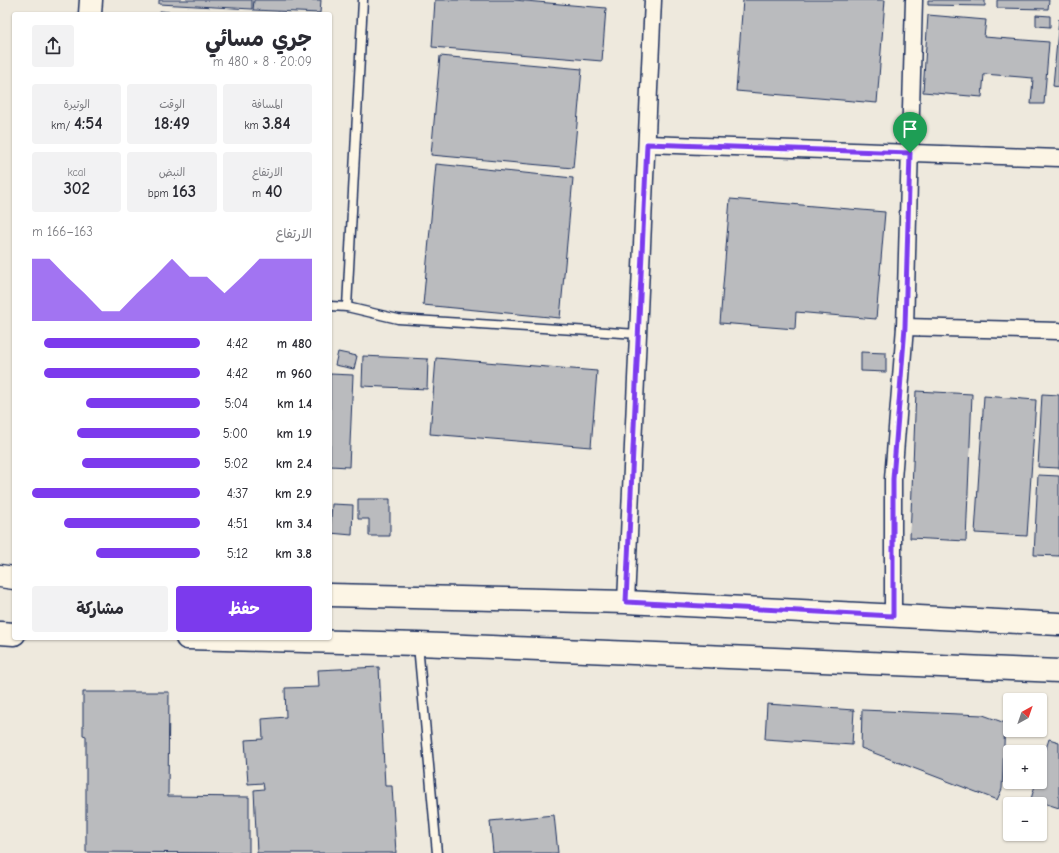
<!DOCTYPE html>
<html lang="ar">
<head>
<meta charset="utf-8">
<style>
	:root { --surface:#fff; --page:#f2f2f3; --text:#2b2b33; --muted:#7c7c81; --accent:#7c3aed }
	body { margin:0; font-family:"Comic Neue","Playpen Sans Arabic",sans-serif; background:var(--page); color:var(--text); direction:rtl; height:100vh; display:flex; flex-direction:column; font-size:15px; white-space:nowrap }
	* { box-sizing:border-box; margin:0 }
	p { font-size:13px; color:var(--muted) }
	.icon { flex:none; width:22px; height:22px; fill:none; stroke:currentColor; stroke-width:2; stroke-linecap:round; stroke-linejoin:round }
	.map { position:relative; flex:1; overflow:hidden; direction:ltr }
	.sheet { position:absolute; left:12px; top:12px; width:320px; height:628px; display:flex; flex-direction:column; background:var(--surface); border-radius:4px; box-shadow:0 1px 3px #0004; direction:rtl }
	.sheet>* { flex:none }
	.needle { width:26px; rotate:40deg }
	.buttons { position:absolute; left:1003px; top:693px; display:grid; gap:8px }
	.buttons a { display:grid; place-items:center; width:44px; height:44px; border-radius:4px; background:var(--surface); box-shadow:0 1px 3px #0004; font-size:20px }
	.pin { position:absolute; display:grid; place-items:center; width:34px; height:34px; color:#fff; margin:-41px -17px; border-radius:50% 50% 50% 0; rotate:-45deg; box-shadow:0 0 4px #0007 }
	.pin .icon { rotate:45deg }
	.round { display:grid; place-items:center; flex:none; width:42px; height:42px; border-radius:4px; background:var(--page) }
	.summary { display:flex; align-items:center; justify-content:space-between; height:68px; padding:0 20px }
	h1 { font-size:22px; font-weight:700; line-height:30px }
	.metrics { display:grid; grid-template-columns:repeat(3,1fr); gap:6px; height:68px; padding:4px 20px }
	.metrics div { display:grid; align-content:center; border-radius:4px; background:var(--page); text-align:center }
	.metrics b { font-size:17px; font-weight:700 }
	.metrics small { font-size:11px; font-weight:400 }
	.metrics p { font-size:11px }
	.chart { height:112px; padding:8px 20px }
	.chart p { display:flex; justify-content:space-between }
	.chart svg { width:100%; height:72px; margin-top:4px; fill:var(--accent); opacity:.7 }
	.primary-button { display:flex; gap:8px; margin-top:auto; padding:8px 20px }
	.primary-button a { flex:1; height:46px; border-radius:4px; background:var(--accent); color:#fff; font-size:16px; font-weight:700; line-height:46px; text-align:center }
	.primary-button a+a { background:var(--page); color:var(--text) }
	ul { padding:0 20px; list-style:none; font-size:13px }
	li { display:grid; grid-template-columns:64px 48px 1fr; align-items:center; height:30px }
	li i { height:10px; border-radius:5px; background:var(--accent) }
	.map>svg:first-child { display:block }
	.building { fill:#babbbe; stroke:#1b2f5e }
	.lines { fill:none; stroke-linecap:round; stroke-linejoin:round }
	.lane-casing { stroke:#1b2f5e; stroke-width:11 }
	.street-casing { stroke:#1b2f5e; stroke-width:19 }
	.secondary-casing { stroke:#1b2f5e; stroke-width:25 }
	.lane { stroke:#fcf5e5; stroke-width:8 }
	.street { stroke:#fcf5e5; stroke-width:16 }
	.secondary { stroke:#fcf5e5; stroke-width:22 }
	.route-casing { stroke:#fff; stroke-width:8 }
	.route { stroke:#7c3aed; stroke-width:5 }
</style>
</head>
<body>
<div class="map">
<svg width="1059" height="853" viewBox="0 0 1059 853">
	<rect width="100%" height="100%" fill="#eee9dd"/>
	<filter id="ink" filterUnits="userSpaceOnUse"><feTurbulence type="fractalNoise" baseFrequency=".025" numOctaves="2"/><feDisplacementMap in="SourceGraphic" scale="8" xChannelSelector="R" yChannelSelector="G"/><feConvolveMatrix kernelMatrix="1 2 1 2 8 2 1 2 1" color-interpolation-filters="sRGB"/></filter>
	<g filter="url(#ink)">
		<g class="building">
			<polygon points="159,0 252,0 252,9 159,4"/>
			<polygon points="254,0 321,0 320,13 253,10"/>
			<polygon points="435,0 514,0 606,8 602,61 432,47"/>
			<polygon points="743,0 885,0 877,103 736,91"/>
			<polygon points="928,0 985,0 985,6 928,5"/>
			<polygon points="997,0 1049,0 1048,9 997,8"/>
			<polygon points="160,11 189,14 159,14"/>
			<polygon points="928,15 986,20 984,37 1049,42 1044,104 1031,104 1033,78 984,74 982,97 923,92"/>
			<polygon points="1036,15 1050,16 1050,27 1036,26"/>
			<polygon points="1059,19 1059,87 1053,86"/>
			<polygon points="440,56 582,69 573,168 431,155"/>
			<polygon points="436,164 573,178 560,318 423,305"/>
			<polygon points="730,199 885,212 876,319 796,312 795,329 720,323"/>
			<polygon points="338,352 357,356 354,369 335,365"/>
			<polygon points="861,352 886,353 886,372 861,371"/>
			<polygon points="363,356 428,359 427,389 362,386"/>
			<polygon points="436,358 597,371 591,447 430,434"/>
			<polygon points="330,374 353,375 349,467 330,466"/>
			<polygon points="916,391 972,394 966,541 910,538"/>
			<polygon points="1042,394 1059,395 1059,468 1038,467"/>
			<polygon points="984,396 1036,400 1027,536 975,533"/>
			<polygon points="1038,475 1059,476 1059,556 1034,555"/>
			<polygon points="358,499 390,499 390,536 369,536 369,519 358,519"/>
			<polygon points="332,504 353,505 352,535 330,533"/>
			<polygon points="379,667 385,786 392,786 396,853 257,853 254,790 264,789 263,783 248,784 245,740 263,739 262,719 286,717 285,688 319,687 318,670"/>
			<polygon points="83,692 169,692 168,796 249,797 249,853 86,852 86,736 83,735"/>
			<polygon points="767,704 854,710 852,745 765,739"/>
			<polygon points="862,710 983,715 1005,723 1002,789 997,800 861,748"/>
			<polygon points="1049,739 1059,742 1059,808 1031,799 1036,782 1040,782 1040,768"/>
			<polygon points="554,815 558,853 493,853 490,821"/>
		</g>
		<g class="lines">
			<g class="lane-casing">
				<g id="lane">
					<polyline points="330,306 347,307 363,0"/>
					<polyline points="347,307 398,319 638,334"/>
					<polyline points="418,645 437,853"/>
				</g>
			</g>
			<g class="street-casing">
				<g id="street">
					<polyline points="647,144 1059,158"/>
					<polyline points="905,327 1059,331"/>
					<polyline points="626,602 653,0"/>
					<polyline points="893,616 893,479 905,327 914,0"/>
				</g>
			</g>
			<g class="secondary-casing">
				<g id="secondary">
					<polyline points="90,14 91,0"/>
					<polyline points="0,576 14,578"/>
					<polyline points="330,595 626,602 1059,624"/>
					<polyline points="0,633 14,634"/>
					<polyline points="187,638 418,644 1059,671"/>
				</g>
			</g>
			<use href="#lane" class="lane"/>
			<use href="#street" class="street"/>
			<use href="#secondary" class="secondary"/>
		</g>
	</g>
	<g class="lines" filter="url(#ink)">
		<g class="route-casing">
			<polygon id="route" points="647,144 910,153 905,327 893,479 893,616 626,602"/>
		</g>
		<use href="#route" class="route"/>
	</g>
</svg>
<div class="buttons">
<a><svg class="needle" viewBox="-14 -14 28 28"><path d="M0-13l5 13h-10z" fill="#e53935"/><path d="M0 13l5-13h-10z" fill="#7c7c81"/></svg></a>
<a>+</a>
<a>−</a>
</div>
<div class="pin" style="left:910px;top:153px;background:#1e9e55"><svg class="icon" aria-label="arrive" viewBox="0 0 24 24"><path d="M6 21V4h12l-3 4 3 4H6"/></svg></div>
<section class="sheet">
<div class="summary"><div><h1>جري مسائي</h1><p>20:09 · 8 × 480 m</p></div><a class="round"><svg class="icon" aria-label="share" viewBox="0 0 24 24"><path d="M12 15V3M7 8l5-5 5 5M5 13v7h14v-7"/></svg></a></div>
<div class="metrics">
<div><p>المسافة</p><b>3.84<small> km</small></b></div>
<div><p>الوقت</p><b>18:49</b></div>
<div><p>الوتيرة</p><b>4:54<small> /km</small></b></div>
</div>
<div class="metrics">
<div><p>الارتفاع</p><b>40<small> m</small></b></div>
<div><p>النبض</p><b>163<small> bpm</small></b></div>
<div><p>kcal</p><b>302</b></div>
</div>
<div class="chart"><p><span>الارتفاع</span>163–166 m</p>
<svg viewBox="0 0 160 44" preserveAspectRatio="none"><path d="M0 44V6L10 6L20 17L30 27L40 38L50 38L60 27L70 17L80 6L90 17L100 17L110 27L120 17L130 6L140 6L150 6L160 6V44z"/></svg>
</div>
<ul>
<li><b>480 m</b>4:42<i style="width:93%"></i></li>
<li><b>960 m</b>4:42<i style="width:93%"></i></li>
<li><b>1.4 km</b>5:04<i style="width:68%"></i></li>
<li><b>1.9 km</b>5:00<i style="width:73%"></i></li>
<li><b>2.4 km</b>5:02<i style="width:70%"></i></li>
<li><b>2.9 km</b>4:37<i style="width:100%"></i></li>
<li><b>3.4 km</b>4:51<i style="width:81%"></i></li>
<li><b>3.8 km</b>5:12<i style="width:62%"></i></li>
</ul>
<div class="primary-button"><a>حفظ</a><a>مشاركة</a></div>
</section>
</div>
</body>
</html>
